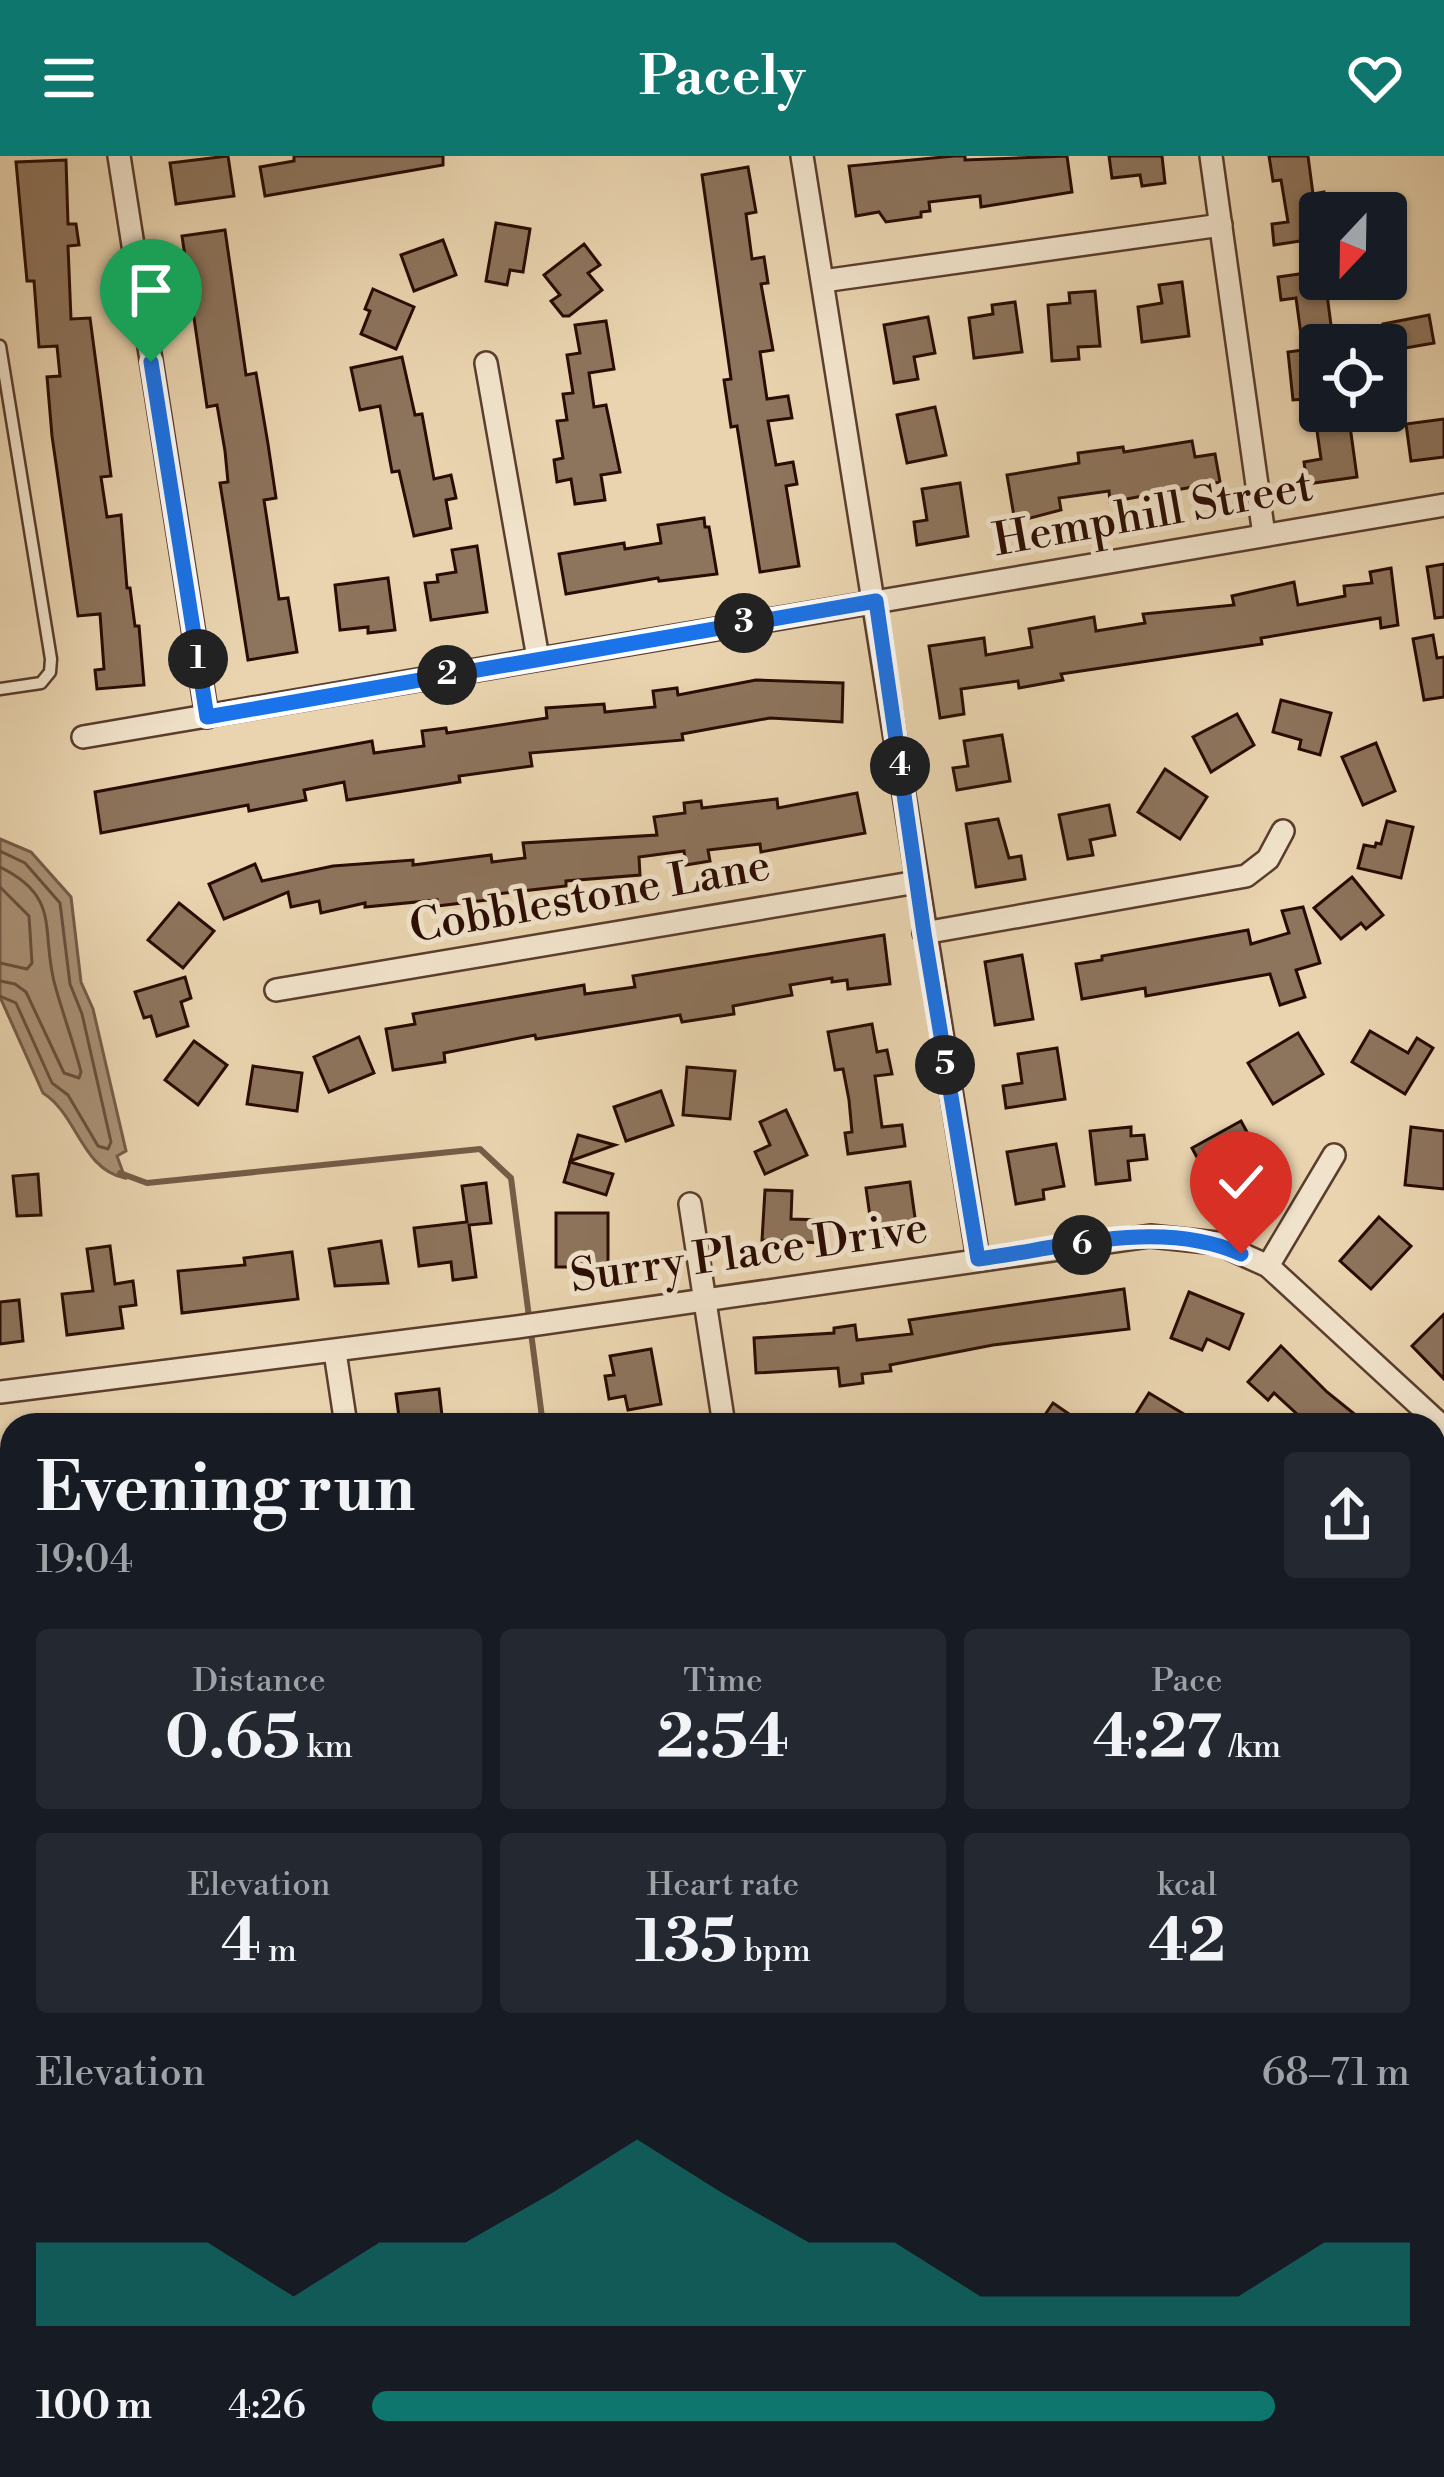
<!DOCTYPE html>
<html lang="en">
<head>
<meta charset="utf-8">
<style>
	:root { --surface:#171b24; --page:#242831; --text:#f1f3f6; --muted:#9ea1a6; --accent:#0f766e }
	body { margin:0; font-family:"Libre Bodoni",serif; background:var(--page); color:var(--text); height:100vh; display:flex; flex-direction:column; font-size:45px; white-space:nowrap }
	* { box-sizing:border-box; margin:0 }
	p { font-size:39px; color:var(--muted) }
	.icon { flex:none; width:66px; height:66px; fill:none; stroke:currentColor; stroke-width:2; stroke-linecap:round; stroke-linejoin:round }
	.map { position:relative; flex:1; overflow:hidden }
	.sheet { position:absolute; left:0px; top:1257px; width:1446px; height:1065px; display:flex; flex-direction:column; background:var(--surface); border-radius:36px 36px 0 0; box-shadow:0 3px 9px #0004 }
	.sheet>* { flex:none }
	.needle { width:78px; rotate:202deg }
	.controls { position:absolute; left:1299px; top:36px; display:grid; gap:24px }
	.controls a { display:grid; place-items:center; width:108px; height:108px; border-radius:12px; background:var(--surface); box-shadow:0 3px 9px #0004; font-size:60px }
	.pin { position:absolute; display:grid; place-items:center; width:102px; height:102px; color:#fff; margin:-123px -51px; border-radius:50% 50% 50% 0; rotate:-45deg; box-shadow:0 0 12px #0007 }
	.pin .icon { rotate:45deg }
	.km { position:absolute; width:60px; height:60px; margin:-30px; border-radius:50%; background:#222; color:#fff; font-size:33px; line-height:60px; text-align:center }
	.round { display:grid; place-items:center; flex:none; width:126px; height:126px; border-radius:12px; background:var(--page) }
	.overview { display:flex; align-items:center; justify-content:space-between; height:204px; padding:0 36px }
	h1 { font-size:66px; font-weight:700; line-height:90px }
	.metrics { display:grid; grid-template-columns:repeat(3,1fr); gap:18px; height:204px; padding:12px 36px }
	.metrics div { display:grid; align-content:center; border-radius:12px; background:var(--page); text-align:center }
	.metrics b { font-size:60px; font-weight:700 }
	.metrics small { font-size:33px; font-weight:400 }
	.metrics p { font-size:33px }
	.chart { height:336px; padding:24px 36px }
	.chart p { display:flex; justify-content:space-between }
	.chart svg { width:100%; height:216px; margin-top:12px; fill:var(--accent); opacity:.7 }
	ul { padding:0 36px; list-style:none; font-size:39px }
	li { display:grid; grid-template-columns:192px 144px 1fr; align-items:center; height:90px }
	li i { height:30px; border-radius:15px; background:var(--accent) }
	header { display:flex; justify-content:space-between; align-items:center; height:156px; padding:0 36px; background:var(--accent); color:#fff; font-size:54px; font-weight:700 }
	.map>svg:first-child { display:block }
	.water { fill:#a89074; stroke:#765b46; stroke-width:3 }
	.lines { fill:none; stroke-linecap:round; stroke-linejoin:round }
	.shore { stroke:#694e3b; stroke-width:3 }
	.stream { stroke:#765b46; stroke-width:6 }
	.building { fill:#8d745c; stroke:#2a0b02; stroke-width:3 }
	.lane-casing { stroke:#5a3d2d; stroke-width:15 }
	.street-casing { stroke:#5a3d2d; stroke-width:26 }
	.lane { stroke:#f1e3cb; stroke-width:10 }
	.street { stroke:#f1e3cb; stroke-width:21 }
	.route-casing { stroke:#fff; stroke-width:24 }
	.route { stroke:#1a73e8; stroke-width:15 }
	.labels { text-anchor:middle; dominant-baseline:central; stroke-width:10; stroke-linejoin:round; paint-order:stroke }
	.street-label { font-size:45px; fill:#2a0b02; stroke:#f1e3cb }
</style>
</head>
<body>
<header><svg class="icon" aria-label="menu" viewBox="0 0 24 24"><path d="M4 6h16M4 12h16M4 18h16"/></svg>Pacely<svg class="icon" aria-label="heart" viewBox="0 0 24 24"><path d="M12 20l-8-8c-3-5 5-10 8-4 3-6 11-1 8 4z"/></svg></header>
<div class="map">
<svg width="1444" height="2321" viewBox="0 0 1444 2321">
	<rect width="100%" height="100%" fill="#e9d4af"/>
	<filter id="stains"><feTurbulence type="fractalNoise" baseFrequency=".00167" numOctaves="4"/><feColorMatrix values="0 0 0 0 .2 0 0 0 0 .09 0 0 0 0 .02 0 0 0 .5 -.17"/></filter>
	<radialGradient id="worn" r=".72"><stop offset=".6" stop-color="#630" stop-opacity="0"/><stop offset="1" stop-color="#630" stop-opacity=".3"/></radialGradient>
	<path class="water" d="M0,683L31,696L71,741L81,826L93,853L126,995L117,1000L125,1022C81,1013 78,959 43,937L0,841Z"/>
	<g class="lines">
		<g class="shore">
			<polyline points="0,695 25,707 60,747 70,828 82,858 111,986 108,993 98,990 68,939 52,927 16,847 0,840"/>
			<path d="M0,711C64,742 39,778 56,833C64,861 74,888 81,916L79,922L64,917L26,836L15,828L0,825"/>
			<polyline points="0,731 29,760 32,807 27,813 0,807"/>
		</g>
		<g class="stream">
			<polyline points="120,1017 147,1027 480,993 511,1022 543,1269"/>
			<polyline points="1434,2134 1444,2140"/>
			<polyline points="797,2310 801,2321"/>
		</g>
	</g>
	<g class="building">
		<polygon points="228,0 234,40 176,48 170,7"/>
		<polygon points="294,0 443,0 443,9 265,40 260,11 294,5"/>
		<polygon points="954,0 965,0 965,4 1067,0 1072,36 981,51 980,40 929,46 930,55 921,56 921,61 886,66 879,56 856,60 849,10"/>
		<polygon points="1109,0 1162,0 1165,27 1142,30 1140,19 1112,22"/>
		<polygon points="1269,0 1308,0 1313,38 1324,36 1327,57 1320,57 1320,82 1274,89 1272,68 1288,66 1281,24 1273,25"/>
		<polygon points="66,4 68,68 76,68 79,89 68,90 71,163 90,162 111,320 101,321 107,361 121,359 127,432 130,432 135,470 139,470 144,529 97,533 95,514 104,513 100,458 78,460 52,280 47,221 60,220 57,190 39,191 34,125 27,125 16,6"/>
		<polygon points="748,11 756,56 746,58 752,103 764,101 768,127 761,128 773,194 760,196 767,243 788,240 792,262 768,265 776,309 793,306 797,328 786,330 799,410 760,416 737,270 731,271 724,224 731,223 702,19"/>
		<polygon points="496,67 530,73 523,116 510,114 507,129 486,125"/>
		<polygon points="225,74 246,219 256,217 268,288 276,342 264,344 279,443 288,442 297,496 248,504 220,327 228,326 225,295 217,249 207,251 182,80"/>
		<polygon points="443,84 456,119 414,135 401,99"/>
		<polygon points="584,88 600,109 588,117 602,134 569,160 563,160 551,145 560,139 544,119"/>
		<polygon points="1320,115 1320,123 1325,123 1331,169 1320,171 1320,242 1293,244 1288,196 1303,194 1296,142 1281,144 1278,121"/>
		<polygon points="1182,126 1189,180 1142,186 1138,151 1162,147 1159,129"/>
		<polygon points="373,133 414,151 396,193 361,178 370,155 365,153"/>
		<polygon points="1095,135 1100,190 1078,191 1079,203 1052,205 1048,149 1070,147 1069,137"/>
		<polygon points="1015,146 1022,196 974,202 969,162 993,158 992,149"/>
		<polygon points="1429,159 1434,187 1388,195 1383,168"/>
		<polygon points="928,161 935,197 914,201 918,223 894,227 884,169"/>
		<polygon points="606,165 614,213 589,217 594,251 606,249 620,316 601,319 605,344 575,348 571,323 557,326 554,304 563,302 557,265 567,264 563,238 573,237 567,199 580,197 575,169"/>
		<polygon points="402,201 415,259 422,258 434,323 451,319 456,342 446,344 451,372 414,380 399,315 392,316 380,250 360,254 351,212"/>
		<polygon points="935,251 946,299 907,307 897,259"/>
		<polygon points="1444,263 1444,301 1411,305 1406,268"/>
		<polygon points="1350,270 1357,321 1307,328 1304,306 1321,303 1317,275"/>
		<polygon points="1192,285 1195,301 1215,298 1220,326 1110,346 1109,335 1059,342 1061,354 1015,366 1007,319 1079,307 1078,297 1123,291 1124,296"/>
		<polygon points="960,327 968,380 917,389 914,366 927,364 922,333"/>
		<polygon points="704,362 705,371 709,371 717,418 659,425 658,422 566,438 559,398 624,387 625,393 661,387 658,369"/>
		<polygon points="477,390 487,456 431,464 425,427 438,426 437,419 456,416 452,394"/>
		<polygon points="1444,408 1444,461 1435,462 1427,411"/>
		<polygon points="1391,412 1398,469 1381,472 1380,462 1261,482 1262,488 1061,518 1063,524 1019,532 1018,525 961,533 964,558 940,562 929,490 984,482 986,499 1032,491 1029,473 1094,461 1096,475 1145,467 1143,458 1234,449 1232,440 1294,426 1298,449 1345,440 1344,430 1372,427 1370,416"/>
		<polygon points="388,422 395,474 368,477 368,471 340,474 335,429"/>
		<polygon points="1433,479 1437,502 1444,501 1444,541 1424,544 1413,483"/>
		<polygon points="756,524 843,527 842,566 770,562 682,578 683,584 530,597 532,610 459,620 460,626 347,644 344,626 304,634 306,644 249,655 248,649 101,677 95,636 372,585 374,597 424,590 422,575 446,572 447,577 547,562 546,552 604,548 605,556 655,551 653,535 677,532 678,539"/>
		<polygon points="1281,544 1331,557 1320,599 1299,593 1301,584 1273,576"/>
		<polygon points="1237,558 1254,589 1211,616 1193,581"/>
		<polygon points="1002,579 1010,625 957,634 953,612 968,610 964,585"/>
		<polygon points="1376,587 1395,635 1363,649 1342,601"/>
		<polygon points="1165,613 1207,641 1180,683 1138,656"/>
		<polygon points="857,637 865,677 761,696 760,688 708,694 710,705 686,709 684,695 639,701 640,719 566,725 566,730 496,738 496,743 437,750 437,744 365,751 365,747 321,757 319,745 291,751 288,736 224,763 209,728 255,708 262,725 333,710 413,704 413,709 491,699 492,706 525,702 523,687 657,679 654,661 685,657 684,647 701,645 702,652 777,643 778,652"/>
		<polygon points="1109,649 1115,679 1090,684 1093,699 1068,703 1059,659"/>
		<polygon points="998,663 1009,702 1021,700 1025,723 976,731 966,668"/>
		<polygon points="1387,665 1413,671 1401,722 1358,712 1364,689 1375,691 1376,687 1381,688"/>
		<polygon points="1352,721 1383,759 1366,773 1361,767 1341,783 1314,752"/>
		<polygon points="179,747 214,775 183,812 148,784"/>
		<polygon points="1303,751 1320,807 1296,814 1305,841 1280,849 1270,818 1146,840 1145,832 1082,843 1076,808 1102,804 1102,800 1248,774 1251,788 1289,777 1282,755"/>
		<polygon points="884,779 890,828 848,833 847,824 832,826 832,822 790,829 792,839 733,850 734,858 682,866 680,859 536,883 535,879 444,897 445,906 393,914 386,873 415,868 413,858 584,829 585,838 635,831 633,820"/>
		<polygon points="1022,799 1033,863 995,869 985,806"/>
		<polygon points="185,821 191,842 181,846 188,870 157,880 151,860 144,862 135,836"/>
		<polygon points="872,868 877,896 887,894 892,918 875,920 882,971 902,969 905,990 848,998 845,977 852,976 849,944 843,913 835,914 828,876"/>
		<polygon points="1370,875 1408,897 1417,882 1433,892 1405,938 1352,906"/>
		<polygon points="1298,877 1323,918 1273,948 1248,907"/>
		<polygon points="359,881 374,917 329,936 314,901"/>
		<polygon points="194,885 227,909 198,949 165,924"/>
		<polygon points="1057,892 1065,943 1006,952 1003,930 1022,927 1018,898"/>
		<polygon points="253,910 302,917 297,955 247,948"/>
		<polygon points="687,911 735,915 730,963 683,959"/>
		<polygon points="661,935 673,969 626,985 614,951"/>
		<polygon points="786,954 807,999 765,1018 755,996 770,989 760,966"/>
		<polygon points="1241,965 1263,1006 1214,1033 1192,992"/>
		<polygon points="1131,971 1131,980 1144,979 1147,1003 1128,1005 1130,1024 1096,1028 1090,975"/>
		<polygon points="1411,971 1444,975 1444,1033 1405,1029"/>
		<polygon points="578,979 615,989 570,1005"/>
		<polygon points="1056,988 1064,1030 1043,1034 1044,1043 1016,1048 1007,996"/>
		<polygon points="570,1006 613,1018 606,1039 564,1026"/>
		<polygon points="38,1018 41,1059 17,1060 13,1020"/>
		<polygon points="910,1026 917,1076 873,1082 866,1032"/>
		<polygon points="486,1027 491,1067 469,1069 476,1121 453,1124 451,1106 419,1110 414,1072 467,1066 462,1030"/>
		<polygon points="765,1034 792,1035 791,1063 822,1064 821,1087 762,1084"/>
		<rect x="556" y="1057" width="52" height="54"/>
		<polygon points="1379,1061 1411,1090 1371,1133 1340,1105"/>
		<polygon points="381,1085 388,1127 335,1130 329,1093"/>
		<polygon points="110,1090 115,1128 133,1125 136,1149 120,1151 123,1172 67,1179 62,1138 93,1135 87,1093"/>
		<polygon points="292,1096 298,1143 182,1157 178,1115 245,1109 244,1102"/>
		<polygon points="1124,1133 1129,1173 993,1189 890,1209 891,1215 862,1218 863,1227 840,1230 838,1212 756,1217 754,1182 834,1177 834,1172 855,1169 857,1184 912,1178 909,1164"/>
		<polygon points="1189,1136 1243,1158 1229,1193 1207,1183 1202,1194 1171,1182"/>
		<polygon points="19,1144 23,1185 0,1188 0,1146"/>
		<polygon points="1444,1158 1444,1223 1412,1190"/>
		<polygon points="1281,1190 1327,1236 1368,1269 1309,1269 1274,1237 1268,1244 1248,1226"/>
		<polygon points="651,1193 661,1248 628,1254 625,1240 609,1243 605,1220 614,1219 610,1200"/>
		<polygon points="439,1233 443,1269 400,1269 396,1238"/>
		<polygon points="1149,1237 1202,1269 1129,1269"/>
		<polygon points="1053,1247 1085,1269 1038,1269"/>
	</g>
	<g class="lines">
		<g class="lane-casing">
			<polyline id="lane" points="0,190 51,503 50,516 41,527 0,533"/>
		</g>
		<g class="street-casing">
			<g id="street">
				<polyline points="119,0 207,561"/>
				<polyline points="802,0 978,1103"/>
				<polyline points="1211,0 1264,379"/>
				<polyline points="823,125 1221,69"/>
				<polyline points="486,207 538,502"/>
				<polyline points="83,581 1444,349"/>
				<polyline points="924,777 1246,720 1268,703 1283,675"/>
				<polyline points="276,834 917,726"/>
				<polyline points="690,1048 724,1269"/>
				<polyline points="1268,1110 1334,999"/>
				<polyline points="335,1196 346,1269"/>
				<polyline points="0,1236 517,1171 1150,1080 1217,1087 1268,1110 1444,1272"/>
				<polyline points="0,1389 12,1415"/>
				<polyline points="1434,1469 1444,1459"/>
				<polyline points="1434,1830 1444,1821"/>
				<polyline points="0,1892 12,1815"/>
				<polyline points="0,2168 12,2170"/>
				<polyline points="175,2310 176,2321"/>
				<polyline points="594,2310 597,2321"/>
				<polyline points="964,2310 967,2321"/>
				<polyline points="1416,2310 1435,2321"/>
				<polyline points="1381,2321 1387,2310"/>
			</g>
		</g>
		<use href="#lane" class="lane"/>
		<use href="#street" class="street"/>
	</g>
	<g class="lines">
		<g class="route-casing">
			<path id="route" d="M151,206L207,561L876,445L924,777L978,1103C1063,1092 1160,1062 1241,1098"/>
		</g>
		<use href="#route" class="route"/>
	</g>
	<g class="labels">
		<g class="street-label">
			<text transform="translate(1153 358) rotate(-10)">Hemphill Street</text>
			<text transform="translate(590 741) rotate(-10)">Cobblestone Lane</text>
			<text transform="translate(749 1097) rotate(-8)">Surry Place Drive</text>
		</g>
	</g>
	<rect width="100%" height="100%" filter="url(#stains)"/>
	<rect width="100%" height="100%" fill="url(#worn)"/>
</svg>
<div class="controls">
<a><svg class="needle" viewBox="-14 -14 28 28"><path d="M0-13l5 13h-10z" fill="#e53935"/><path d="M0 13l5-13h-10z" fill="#9ea1a6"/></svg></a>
<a><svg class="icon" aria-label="locate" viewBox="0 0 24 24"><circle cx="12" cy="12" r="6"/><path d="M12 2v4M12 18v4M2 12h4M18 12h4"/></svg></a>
</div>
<div class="pin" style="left:151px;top:206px;background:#1e9e55"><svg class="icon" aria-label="arrive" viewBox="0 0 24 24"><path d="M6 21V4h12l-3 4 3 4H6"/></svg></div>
<div class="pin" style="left:1241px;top:1098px;background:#d93025"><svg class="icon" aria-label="check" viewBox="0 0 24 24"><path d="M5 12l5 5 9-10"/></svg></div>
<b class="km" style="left:198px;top:503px">1</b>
<b class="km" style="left:447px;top:519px">2</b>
<b class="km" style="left:744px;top:467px">3</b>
<b class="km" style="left:900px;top:610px">4</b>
<b class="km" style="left:945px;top:909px">5</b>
<b class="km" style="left:1082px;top:1089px">6</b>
<section class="sheet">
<div class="overview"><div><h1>Evening run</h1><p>19:04</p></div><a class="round"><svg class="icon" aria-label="share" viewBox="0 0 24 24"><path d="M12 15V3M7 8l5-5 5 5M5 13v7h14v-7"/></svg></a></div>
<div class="metrics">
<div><p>Distance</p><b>0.65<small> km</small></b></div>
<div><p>Time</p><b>2:54</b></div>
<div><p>Pace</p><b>4:27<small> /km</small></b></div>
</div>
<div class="metrics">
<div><p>Elevation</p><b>4<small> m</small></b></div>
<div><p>Heart rate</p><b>135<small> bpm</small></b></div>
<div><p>kcal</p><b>42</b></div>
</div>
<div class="chart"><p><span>Elevation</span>68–71 m</p>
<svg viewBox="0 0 160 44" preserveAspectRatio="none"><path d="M0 44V27L10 27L20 27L30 38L40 27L50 27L60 17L70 6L80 17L90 27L100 27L110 38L120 38L130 38L140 38L150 27L160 27V44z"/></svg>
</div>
<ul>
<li><b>100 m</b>4:26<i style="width:87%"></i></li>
</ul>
</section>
</div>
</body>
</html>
